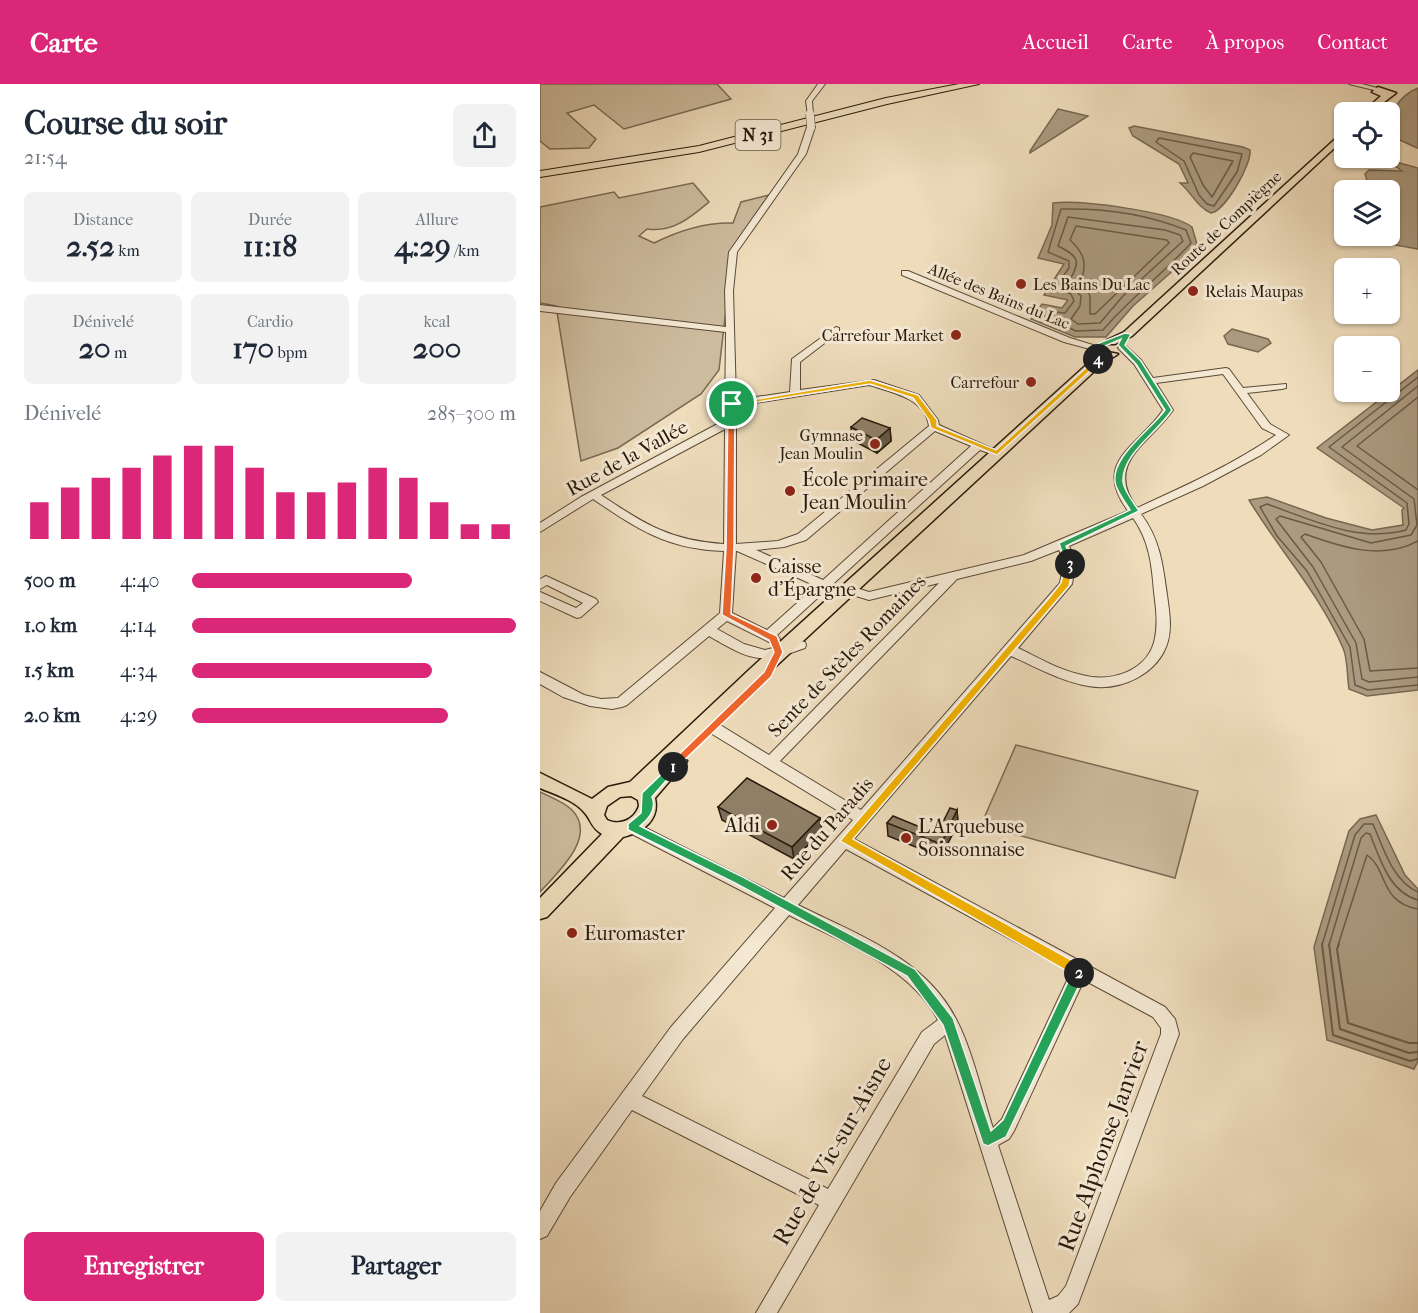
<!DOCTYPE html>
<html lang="fr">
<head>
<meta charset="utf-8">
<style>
	:root { --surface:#fff; --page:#f2f2f3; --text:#1f2937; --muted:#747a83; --accent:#db2777 }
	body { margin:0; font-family:"IM FELL French Canon",serif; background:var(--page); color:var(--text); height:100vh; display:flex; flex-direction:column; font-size:22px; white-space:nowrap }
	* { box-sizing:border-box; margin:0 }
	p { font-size:20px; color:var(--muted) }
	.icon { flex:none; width:33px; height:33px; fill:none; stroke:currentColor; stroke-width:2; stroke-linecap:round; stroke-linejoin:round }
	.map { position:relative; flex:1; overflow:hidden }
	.details { display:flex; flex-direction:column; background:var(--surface); width:540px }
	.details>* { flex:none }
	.fabs { position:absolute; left:794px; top:18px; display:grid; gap:12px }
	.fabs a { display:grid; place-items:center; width:66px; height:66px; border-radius:9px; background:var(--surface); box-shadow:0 2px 4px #0004; font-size:30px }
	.pin { position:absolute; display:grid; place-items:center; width:51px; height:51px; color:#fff; margin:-26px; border:3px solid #fff; border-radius:50%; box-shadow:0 2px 6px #0007 }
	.km { position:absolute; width:30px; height:30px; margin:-15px; border-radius:50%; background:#222; color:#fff; font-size:16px; line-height:30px; text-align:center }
	.round { display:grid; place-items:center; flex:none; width:63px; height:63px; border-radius:9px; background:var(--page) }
	.summary { display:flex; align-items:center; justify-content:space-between; height:102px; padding:0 24px }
	h1 { font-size:33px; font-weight:800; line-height:45px }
	.metrics { display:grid; grid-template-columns:repeat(3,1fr); gap:9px; height:102px; padding:6px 24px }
	.metrics div { display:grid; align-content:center; border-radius:9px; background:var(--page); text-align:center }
	.metrics b { font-size:30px; font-weight:800 }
	.metrics small { font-size:16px; font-weight:400 }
	.metrics p { font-size:16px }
	.chart { height:168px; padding:12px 24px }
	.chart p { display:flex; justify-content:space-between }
	.chart svg { width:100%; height:108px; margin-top:6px; stroke:var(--accent); stroke-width:6 }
	.button { display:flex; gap:12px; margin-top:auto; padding:12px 24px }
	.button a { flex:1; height:69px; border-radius:9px; background:var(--accent); color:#fff; font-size:24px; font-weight:800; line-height:69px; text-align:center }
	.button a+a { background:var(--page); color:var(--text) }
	ul { padding:0 24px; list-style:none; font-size:20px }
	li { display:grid; grid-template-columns:96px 72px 1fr; align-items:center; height:45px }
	li i { height:15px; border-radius:8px; background:var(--accent) }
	header { display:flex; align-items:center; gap:36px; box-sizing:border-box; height:84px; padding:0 30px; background:var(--accent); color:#fff }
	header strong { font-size:28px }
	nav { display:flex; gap:33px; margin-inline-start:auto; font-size:21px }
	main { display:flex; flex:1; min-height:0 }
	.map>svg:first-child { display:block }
	.green { fill:#ccbb9d; stroke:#7a6a54; stroke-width:1.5 }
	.water { fill:#ab9a7f; stroke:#776751; stroke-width:1.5 }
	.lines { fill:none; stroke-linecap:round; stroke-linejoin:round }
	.shore-far1 { stroke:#6a5a45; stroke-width:1.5 }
	.shore { stroke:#6a5a45; stroke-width:2 }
	.minor-casing { stroke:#5a4a37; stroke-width:2 }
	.major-casing { stroke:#281a0b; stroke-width:3 }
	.highway-casing { stroke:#281a0b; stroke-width:2 }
	.minor { fill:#f4e8d3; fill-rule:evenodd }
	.major { fill:#eedcbb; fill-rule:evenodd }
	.highway { fill:#eedcbb; fill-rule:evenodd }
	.minor-bridge-casing { stroke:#5a4a37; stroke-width:9; stroke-linecap:butt }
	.minor-bridge { stroke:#f4e8d3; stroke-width:8 }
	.wall { fill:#7b6d59; stroke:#281a0b; stroke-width:1.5 }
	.shaded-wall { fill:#645948; stroke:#281a0b; stroke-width:1.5 }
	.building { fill:#8f7f67; stroke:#281a0b; stroke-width:1.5 }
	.split-1 { fill:#f0652b; stroke:#fff; stroke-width:1.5 }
	.split-2 { fill:#22a559; stroke:#fff; stroke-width:1.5 }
	.split-3 { fill:#f5b400; stroke:#fff; stroke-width:1.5 }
	.split-4 { fill:#22a559; stroke:#fff; stroke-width:1.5 }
	.split-5 { fill:#f5b400; stroke:#fff; stroke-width:1.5 }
	.poi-dot { fill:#8f2418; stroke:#f4e8d3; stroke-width:2 }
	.labels { text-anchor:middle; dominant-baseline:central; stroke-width:6; stroke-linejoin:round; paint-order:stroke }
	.far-street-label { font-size:16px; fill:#281a0b; stroke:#f4e8d3 }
	.far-poi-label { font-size:16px; fill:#281a0b; stroke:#f4e8d3; text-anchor:end }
	.shield { fill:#f4e8d3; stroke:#655847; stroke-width:1.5 }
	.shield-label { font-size:18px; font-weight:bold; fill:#281a0b }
	.street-label { font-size:20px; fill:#281a0b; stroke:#f4e8d3 }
	.poi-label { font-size:20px; fill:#281a0b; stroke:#f4e8d3; text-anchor:start }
	.near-street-label { font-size:24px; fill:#281a0b; stroke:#f4e8d3 }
</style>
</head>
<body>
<header>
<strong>Carte</strong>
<nav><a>Accueil</a><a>Carte</a><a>À propos</a><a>Contact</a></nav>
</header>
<main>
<section class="details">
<div class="summary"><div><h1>Course du soir</h1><p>21:54</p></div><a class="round"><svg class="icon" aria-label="share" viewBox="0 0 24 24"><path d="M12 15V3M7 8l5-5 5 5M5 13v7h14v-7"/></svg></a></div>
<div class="metrics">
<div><p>Distance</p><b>2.52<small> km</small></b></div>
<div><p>Durée</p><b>11:18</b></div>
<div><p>Allure</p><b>4:29<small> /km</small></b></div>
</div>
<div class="metrics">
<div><p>Dénivelé</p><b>20<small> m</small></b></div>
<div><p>Cardio</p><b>170<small> bpm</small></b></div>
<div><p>kcal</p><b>200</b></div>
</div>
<div class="chart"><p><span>Dénivelé</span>285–300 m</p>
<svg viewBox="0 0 160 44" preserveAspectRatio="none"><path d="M5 44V29M15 44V23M25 44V19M35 44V15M45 44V10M55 44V6M65 44V6M75 44V15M85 44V25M95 44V25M105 44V21M115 44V15M125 44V19M135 44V29M145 44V38M155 44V38"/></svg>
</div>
<ul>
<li><b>500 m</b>4:40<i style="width:68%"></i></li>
<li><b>1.0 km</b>4:14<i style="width:100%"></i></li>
<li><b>1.5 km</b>4:34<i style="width:74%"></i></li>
<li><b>2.0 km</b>4:29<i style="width:79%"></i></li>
</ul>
<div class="button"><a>Enregistrer</a><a>Partager</a></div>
</section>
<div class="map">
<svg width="878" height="1229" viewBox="0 0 878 1229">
	<rect width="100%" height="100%" fill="#eedcbb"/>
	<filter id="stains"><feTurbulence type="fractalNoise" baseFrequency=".00333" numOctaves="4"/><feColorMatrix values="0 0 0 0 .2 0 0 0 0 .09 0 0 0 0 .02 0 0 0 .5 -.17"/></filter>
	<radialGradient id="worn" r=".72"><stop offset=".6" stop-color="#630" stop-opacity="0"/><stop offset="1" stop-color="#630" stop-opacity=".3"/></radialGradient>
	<g class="green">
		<polygon points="0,0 177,0 191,15 84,45 54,21 27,29 56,55 49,64 10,65 0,57"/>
		<path d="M153,99L169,118C151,133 133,149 107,145L99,152L114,159C138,147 165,138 193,139L201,118L229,111L193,164L179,286L161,310L78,364L41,377L16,222L0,219V123L74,108L79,114Z"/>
		<polygon points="476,661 658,707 635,794 441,741"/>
		<path d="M0,708C10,713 24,718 32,726C58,753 17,789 0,808Z"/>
	</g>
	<g class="water">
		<path d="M878,4V64H877L849,51C849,29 857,13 878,4Z"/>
		<polygon points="518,25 548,32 490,69 490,67"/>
		<path d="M594,42L703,63L710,66C712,80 685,127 671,129C657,123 652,109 640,99H648L639,80L593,52L589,44Z"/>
		<polygon points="845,75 878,84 878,165 827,156 828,152 849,152 849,106 830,106 825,90 829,86 862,87"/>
		<path d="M513,119C540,116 631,127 652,143L657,160L646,175L593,222L566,253H535L491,235L502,220L522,224L528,216L504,211L524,180L498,174L512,141Z"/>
		<polygon points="692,245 728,255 731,259 718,268 688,260 684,252"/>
		<path d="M878,286V606L827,612L809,605C807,593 808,575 803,564C780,510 739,466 709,416L727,413L786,434L832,446L863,441L862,426L864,424L777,364Z"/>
		<polygon points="836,731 865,791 878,805 878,977 874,985 787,956 774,863 809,747 820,735"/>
	</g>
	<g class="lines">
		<g class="shore-far1">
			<polygon points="619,54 702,70 697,88 674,122 667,120 659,111 644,77 616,58"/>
			<polygon points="653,69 693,77 672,113 663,101 650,73"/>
			<path d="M521,125C563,124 607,130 646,146L651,159C623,190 590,214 563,246L536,247L502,231L505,227L525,229L534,217L531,210L515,204L529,184V177L508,168Z"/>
			<path d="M528,133L625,146L640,151L643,157L583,212L560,239L538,240L531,235L540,222L541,212L528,199C541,177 540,173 518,162Z"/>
			<path d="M536,142L627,156L629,159L555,230H550V212L541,196C548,179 543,168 530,156Z"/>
			<path d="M878,293L789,363L867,419L869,440L866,446C818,459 772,436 727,420L720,423L737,452L767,487L810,563L815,601L828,606L878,601"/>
			<polyline points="878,302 802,363 874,415 877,441 871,451 831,459 740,432 736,435 773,483 816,559 822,595 829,598 878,593"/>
			<polyline points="878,313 817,362 878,406"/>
			<path d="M878,457C842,477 801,463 765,450L761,453L781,478L824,555L830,587L878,584"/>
			<path d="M782,861L815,751L824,740H833C843,763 853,798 878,808"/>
			<path d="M789,861L821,754L826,749L830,750C840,775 849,808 878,816"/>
			<path d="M798,861L827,771C848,785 839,818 878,825"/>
		</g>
		<g class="shore">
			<polyline points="782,860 793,951 870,977 878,975"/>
			<polyline points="789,860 800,945 869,969 878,968"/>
			<polyline points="799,860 797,865 808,939 869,959 878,959"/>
		</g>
		<g class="minor-casing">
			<g id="minor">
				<polygon points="278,0 285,0 272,17 273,30 268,31 266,17"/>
				<polygon points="809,0 822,0 841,5 838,7"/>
				<path d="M271,41L275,43L266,70L197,168L193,207L196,316L250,308L252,275L296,243L299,244V248L260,278V306L334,296L379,311L398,336L399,341L462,369L457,372L440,366L237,551L240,555L239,558H229L187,537L177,545L204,560L225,566L260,557L265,558L266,561L265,564C218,581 211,576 169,552L87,621L82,623L72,625L50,622L23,613L0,600V588L44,611L61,615L78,614L180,529L184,467C127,465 99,446 53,415L0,448V439L41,413L185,336L186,248L0,227V221L186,243L185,207L189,168L258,70L267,43ZM329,301C351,308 385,314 389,342L258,450L238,457L196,460V322ZM185,345L184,460C131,457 104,440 61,411ZM395,347L431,362L283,496L216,466L244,463L266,456ZM196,467H197L276,502L227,546L192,529Z"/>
				<polygon points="362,187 368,187 530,254 566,265 561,268 524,258 362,191"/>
				<path d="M580,262H586L601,276L613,294L686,284L689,285L703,304L746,300V304L742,305L707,309L730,340L749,351L721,371L663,402L601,430C620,455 623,481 627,511C629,526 632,542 628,557C619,590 580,608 548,602C520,597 496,583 471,572L314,755L625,923L635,935L639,950L538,1220L529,1229H493L405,951L394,960L237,1229H216L279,1121L92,1026L30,1113L7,1152L0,1155V1127L16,1099L131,943L235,824L86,747L84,743L86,739L91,737L96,739L244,814L313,736L159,642L157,638L159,634H169L229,671L399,499L329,516L303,508L301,505L303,502L307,501L329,508L484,471L588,427C551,377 598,363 623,326L594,280L578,264ZM683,290L722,344L736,351C692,381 645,402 597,424C563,378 611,359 633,326L616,299ZM593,434C609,456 612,481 614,508C616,523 618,539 615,554C609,587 571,599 542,591C519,586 499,574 478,564L532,500L536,477L529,462ZM519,466L524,477L520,499L321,726L240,677L417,495L491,477ZM306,765L531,888L462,1035L453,1044C442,1010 432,965 416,935C385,874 316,850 258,821ZM249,831C301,858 369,881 398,936L382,948L288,1105L102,1012L143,955ZM544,896L613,933L621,944V950L526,1202L518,1212L509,1216L458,1061L469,1055L474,1047Z"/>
				<polygon points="6,492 56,515 58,518 41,533 37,534 0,517 0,508 36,524 43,519 7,501 0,505 0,495"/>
			</g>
		</g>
		<g class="major-casing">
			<g id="major">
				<polygon points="838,3 856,9 831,28 823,28 841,12 832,8"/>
				<polygon points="804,47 804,55 592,252 575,260 567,260 567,256 584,248"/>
				<path d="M568,268L578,270L561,281L140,671L147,677L115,714C120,736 103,748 83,753L7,833L0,835V814L62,750C51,744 51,735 44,728C34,716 14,710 0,704V689L52,715L68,703L90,698L210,585L553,275ZM91,712L98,716L99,722C94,736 80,742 67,736L64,731L67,722L80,713Z"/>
			</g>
		</g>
		<g class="highway-casing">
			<polygon id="highway" points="419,0 439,0 347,20 159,68 0,93 0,87 159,62 346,14"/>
		</g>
		<use href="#minor" class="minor"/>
		<use href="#major" class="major"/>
		<use href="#highway" class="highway"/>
		<g class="minor-bridge-casing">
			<polyline id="minor-bridge" points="270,30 271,43"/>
		</g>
		<use href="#minor-bridge" class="minor-bridge"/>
	</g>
	<g class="wall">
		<polygon points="311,343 350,344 351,357 337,369 312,356"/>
		<polygon points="178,723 282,747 254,775 182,736"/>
		<polygon points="417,726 418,739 401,773 348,752 347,739 397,750"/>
	</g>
	<g class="shaded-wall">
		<polygon points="350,344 351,357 337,369 336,356"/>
		<polygon points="417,726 418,739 401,773 401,760"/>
		<polygon points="280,734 282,747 254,775 252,763"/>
	</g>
	<g class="building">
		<polygon points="322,334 350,344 336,356 311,343"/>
		<polygon points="207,694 280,734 252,763 178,723"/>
		<polygon points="410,724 417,726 401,760 347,739 353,732 397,750"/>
	</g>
	<polygon class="split-1" points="192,317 195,320 194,464 191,530 237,552 243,568 231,593 133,687 129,686 129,680 224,588 234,568 229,556 182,531 186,464 188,320"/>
	<path class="split-2" d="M133,679L138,683L112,713C117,725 109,735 100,742L203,793L375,885L413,934L451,1047L463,1036L534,885H543L545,889L466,1053L448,1062L443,1060L403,941L367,892L195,799L88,746V740L101,729L102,709Z"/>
	<polygon class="split-3" points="530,477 534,480 529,502 313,755 544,883 545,889 539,894 300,757 509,514 521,499 526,480"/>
	<path class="split-4" d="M585,249L591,250L585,261L601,277L632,326C618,348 581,371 583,398C584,407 594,419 599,427L526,462L534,480L530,483L526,480L519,459L590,426C585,418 579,410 576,402C567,375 611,346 625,326L596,280L578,261L581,255L565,262L567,268L561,277L555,275L560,268L557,265L559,259Z"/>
	<polygon class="split-5" points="558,273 561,277 457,371 391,344 389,336 373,314 330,300 192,322 188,320 330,296 378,311 397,336 397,342 456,366"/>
	<g class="poi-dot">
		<circle cx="481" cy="200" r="6"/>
		<circle cx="653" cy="207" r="6"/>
		<circle cx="416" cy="251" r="6"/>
		<circle cx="491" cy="298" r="6"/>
		<circle cx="335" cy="360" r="6"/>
		<circle cx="250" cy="407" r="6"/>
		<circle cx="216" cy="494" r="6"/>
		<circle cx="232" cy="741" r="6"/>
		<circle cx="366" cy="754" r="6"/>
		<circle cx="32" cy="849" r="6"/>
	</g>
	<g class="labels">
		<g class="far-street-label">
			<text transform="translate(686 139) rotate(-43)">Route de Compiègne</text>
			<text transform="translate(459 212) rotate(22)">Allée des Bains du Lac</text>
		</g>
		<g class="far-poi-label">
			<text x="493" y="200" text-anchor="start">Les Bains Du Lac</text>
			<text x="665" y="207" text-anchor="start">Relais Maupas</text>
			<text x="404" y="251">Carrefour Market</text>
			<text x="479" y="298">Carrefour</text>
			<text x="323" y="351">Gymnase<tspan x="323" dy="18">Jean Moulin</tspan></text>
		</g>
		<rect class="shield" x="195.5" y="36" width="45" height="30" rx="4.5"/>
		<g class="shield-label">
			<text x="218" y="51">N 31</text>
		</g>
		<g class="street-label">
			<text transform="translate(87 374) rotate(-29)">Rue de la Vallée</text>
			<text transform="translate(307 572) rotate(-46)">Sente de Stèles Romaines</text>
			<text transform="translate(287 745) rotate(-49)">Rue du Paradis</text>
		</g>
		<g class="poi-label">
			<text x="262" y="395">École primaire<tspan x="262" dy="23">Jean Moulin</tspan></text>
			<text x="228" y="482">Caisse<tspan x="228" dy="23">d'Épargne</tspan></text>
			<text x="220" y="741" text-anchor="end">Aldi</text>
			<text x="378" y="742">L'Arquebuse<tspan x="378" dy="23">Soissonnaise</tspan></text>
			<text x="44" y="849">Euromaster</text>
		</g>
		<g class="near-street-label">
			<text transform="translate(563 1062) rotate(-70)">Rue Alphonse Janvier</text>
			<text transform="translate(292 1067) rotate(-60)">Rue de Vic-sur-Aisne</text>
		</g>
	</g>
	<rect width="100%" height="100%" filter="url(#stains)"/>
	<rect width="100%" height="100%" fill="url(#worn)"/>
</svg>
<div class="fabs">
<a><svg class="icon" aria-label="locate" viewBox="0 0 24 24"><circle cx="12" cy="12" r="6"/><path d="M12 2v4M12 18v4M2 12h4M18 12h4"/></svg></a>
<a><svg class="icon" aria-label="layers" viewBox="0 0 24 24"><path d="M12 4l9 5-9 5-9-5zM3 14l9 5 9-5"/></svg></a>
<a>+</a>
<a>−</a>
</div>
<div class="pin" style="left:192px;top:320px;background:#1e9e55"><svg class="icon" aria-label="arrive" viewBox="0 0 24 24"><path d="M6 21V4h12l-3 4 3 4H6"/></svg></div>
<b class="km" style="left:133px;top:683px">1</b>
<b class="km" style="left:539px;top:889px">2</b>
<b class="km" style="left:530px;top:480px">3</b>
<b class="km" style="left:558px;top:275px">4</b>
</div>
</main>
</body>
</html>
